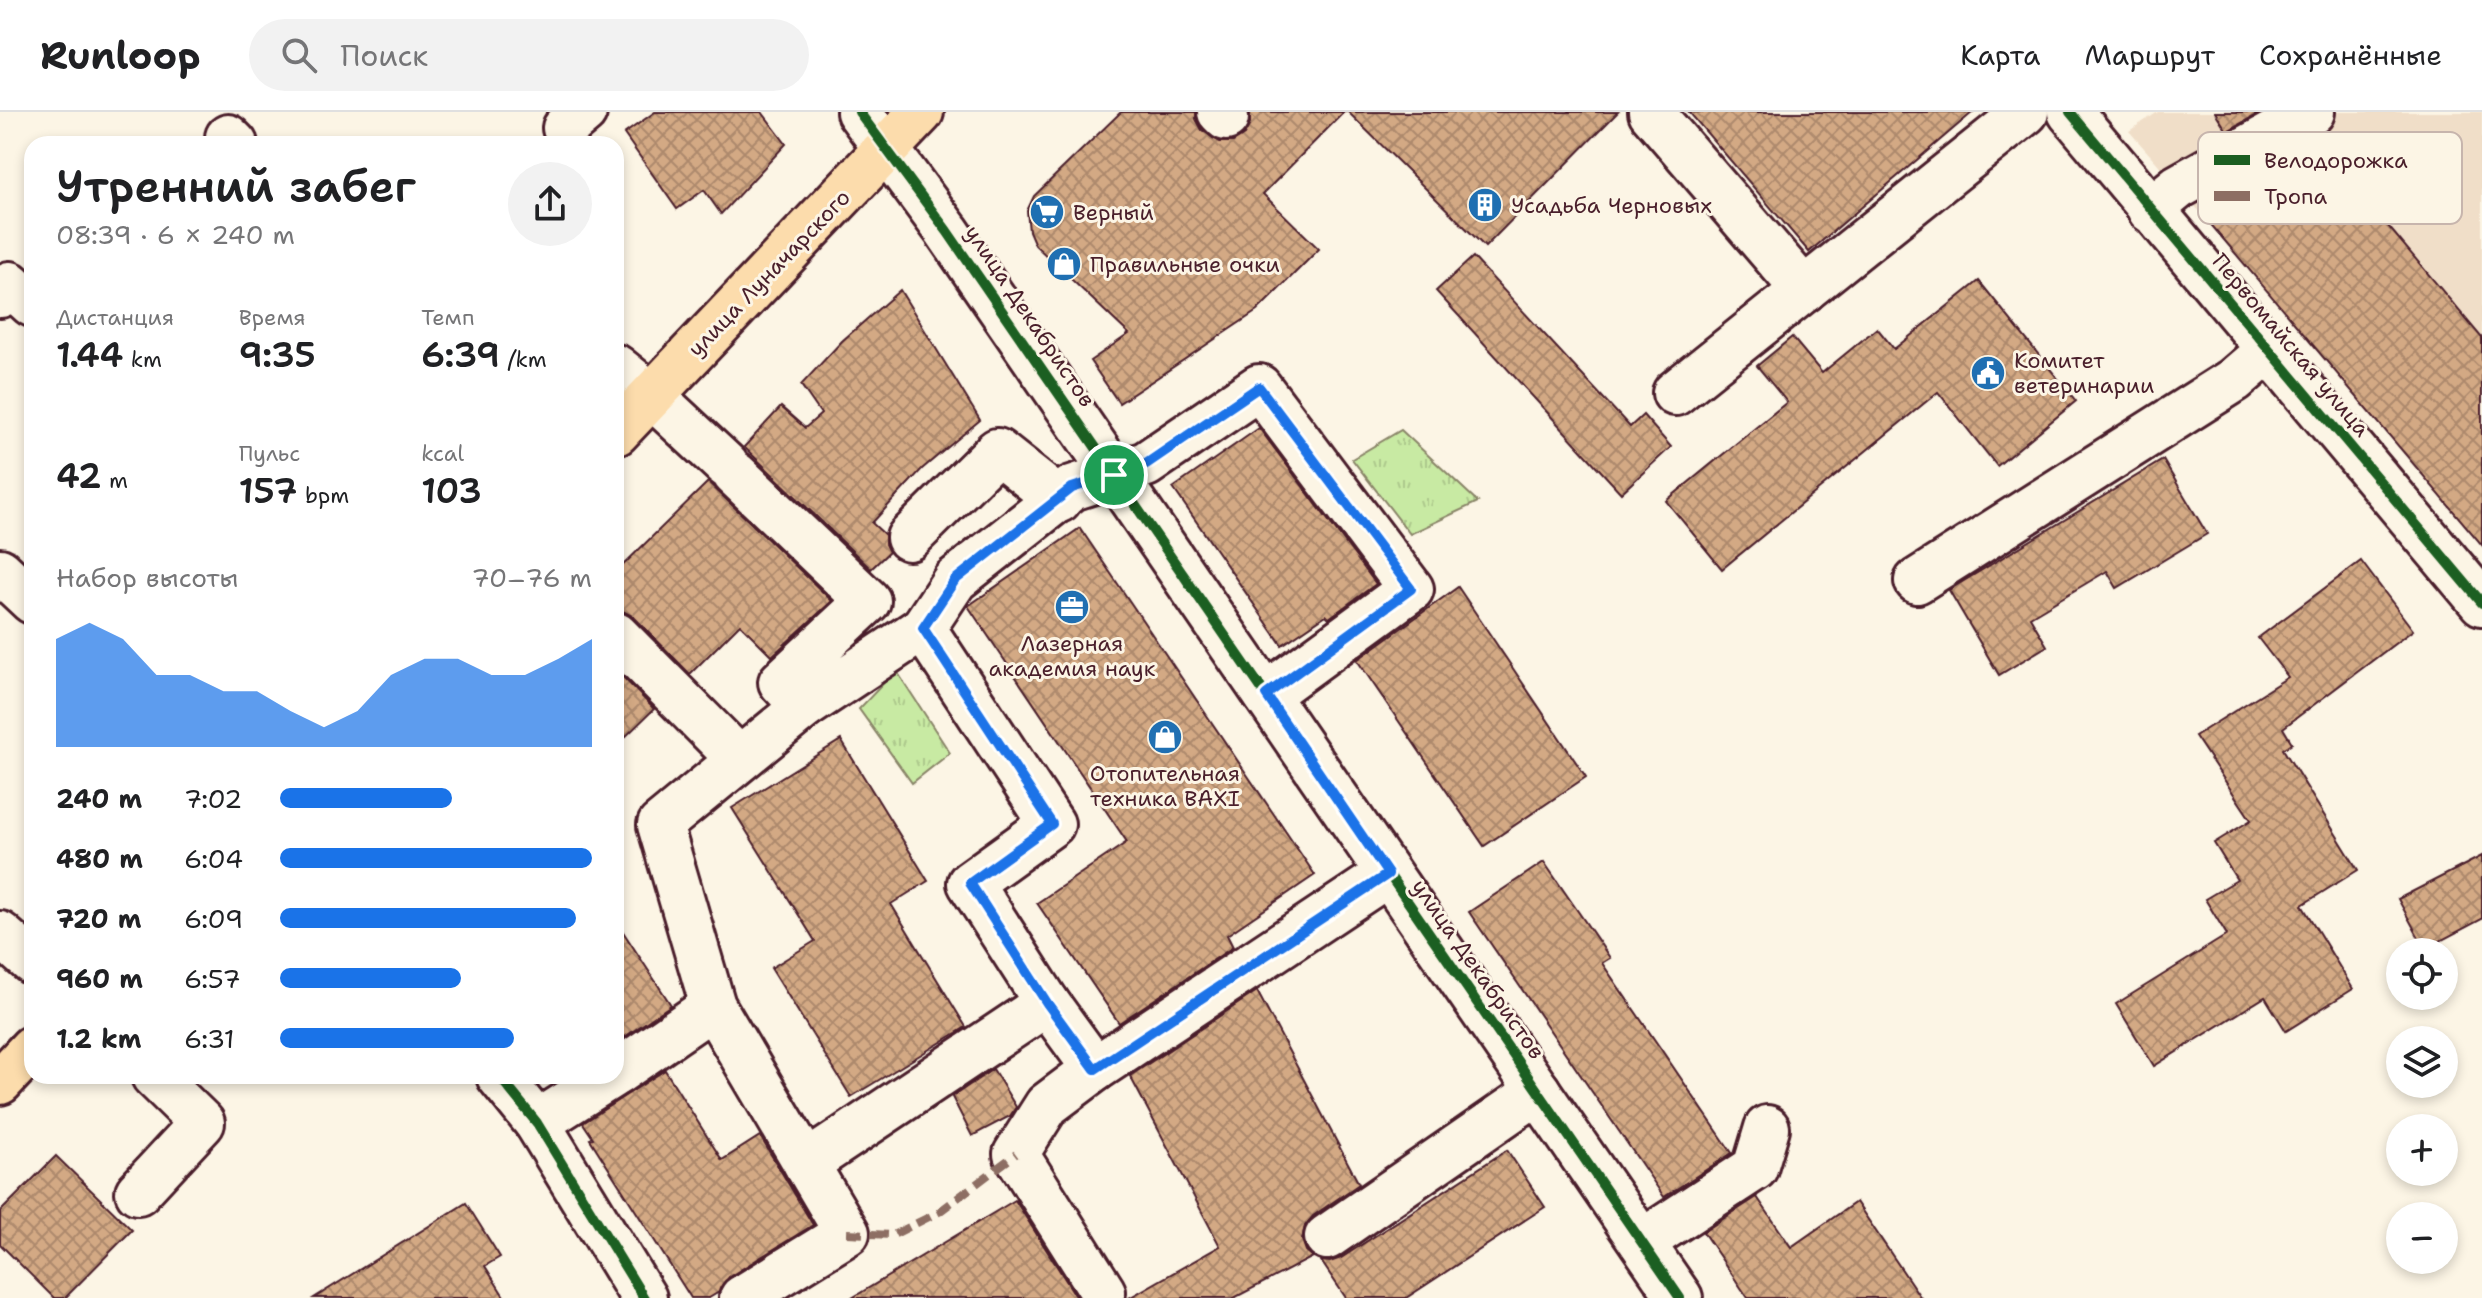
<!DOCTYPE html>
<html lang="ru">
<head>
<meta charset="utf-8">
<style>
	:root { --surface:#fff; --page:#f2f2f2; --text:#202124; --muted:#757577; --line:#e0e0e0; --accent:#1a73e8 }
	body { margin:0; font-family:"Shantell Sans",sans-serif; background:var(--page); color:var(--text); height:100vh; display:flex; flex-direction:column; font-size:30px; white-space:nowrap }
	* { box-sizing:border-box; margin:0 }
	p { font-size:26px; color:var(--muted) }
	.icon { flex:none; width:44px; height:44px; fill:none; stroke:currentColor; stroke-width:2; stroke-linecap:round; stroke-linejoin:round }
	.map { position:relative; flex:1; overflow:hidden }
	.panel { position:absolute; left:24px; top:24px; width:600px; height:948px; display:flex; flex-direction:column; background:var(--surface); border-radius:24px; box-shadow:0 4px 12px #0003 }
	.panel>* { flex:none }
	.buttons { position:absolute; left:2386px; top:826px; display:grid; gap:16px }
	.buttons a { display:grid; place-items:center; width:72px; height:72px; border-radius:50%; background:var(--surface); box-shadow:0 4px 12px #0003; font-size:40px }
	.pin { position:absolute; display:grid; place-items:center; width:68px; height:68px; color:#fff; margin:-34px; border:4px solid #fff; border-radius:50%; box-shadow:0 2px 8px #0007 }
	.round { display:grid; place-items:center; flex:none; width:84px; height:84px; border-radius:42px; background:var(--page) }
	.overview { display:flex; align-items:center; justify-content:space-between; height:136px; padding:0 32px }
	h1 { font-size:44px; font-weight:600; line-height:60px }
	.stats { display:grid; grid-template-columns:repeat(3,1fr); gap:12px; height:136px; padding:8px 32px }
	.stats div { display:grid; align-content:center }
	.stats b { font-size:34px; font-weight:600 }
	.stats small { font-size:22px; font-weight:400 }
	.stats p { font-size:22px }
	.chart { height:224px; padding:16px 32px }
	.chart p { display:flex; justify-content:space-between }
	.chart svg { width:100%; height:144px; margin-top:8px; fill:var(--accent); opacity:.7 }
	ul { padding:0 32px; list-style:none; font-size:26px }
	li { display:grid; grid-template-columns:128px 96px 1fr; align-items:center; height:60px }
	li i { height:20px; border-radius:10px; background:var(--accent) }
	header { display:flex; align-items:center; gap:48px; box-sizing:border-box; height:112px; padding:0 40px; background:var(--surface); border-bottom:2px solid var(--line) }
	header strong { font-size:38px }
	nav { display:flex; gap:44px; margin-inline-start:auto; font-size:28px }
	.search { width:560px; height:72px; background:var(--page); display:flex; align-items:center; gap:20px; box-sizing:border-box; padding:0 28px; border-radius:44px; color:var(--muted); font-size:30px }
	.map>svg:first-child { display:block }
	.built { fill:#f0dec8 }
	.grass { fill:url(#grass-tufts); stroke:#898467; stroke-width:2 }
	.building { fill:url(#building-cross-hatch); stroke:#4a1f2b; stroke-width:2 }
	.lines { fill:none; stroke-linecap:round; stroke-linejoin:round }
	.minor-casing { stroke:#4a1f2b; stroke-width:50 }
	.major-casing { stroke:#4a1f2b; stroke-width:50 }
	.minor { stroke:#fcf5e5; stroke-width:44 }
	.major { stroke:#fcdcac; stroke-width:44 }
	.quiet { stroke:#8d6e63; stroke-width:8; stroke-dasharray:16 8; stroke-linecap:butt }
	.cycleway-casing { stroke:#fcf5e5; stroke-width:15 }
	.cycleway { stroke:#1b5e20; stroke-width:10 }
	.route-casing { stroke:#fff; stroke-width:16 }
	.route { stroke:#1a73e8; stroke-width:10 }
	.labels { text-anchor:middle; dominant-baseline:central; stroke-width:6; stroke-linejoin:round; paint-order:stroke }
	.poi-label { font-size:22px; fill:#4a1f2b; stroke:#fcf5e5; text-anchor:start }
	.street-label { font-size:22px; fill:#4a1f2b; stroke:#fcf5e5 }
	.key { fill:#fcf5e5; stroke:#c7b5ad; stroke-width:2 }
	.key-label { font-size:22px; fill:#4a1f2b }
</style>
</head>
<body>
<header>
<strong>Runloop</strong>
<div class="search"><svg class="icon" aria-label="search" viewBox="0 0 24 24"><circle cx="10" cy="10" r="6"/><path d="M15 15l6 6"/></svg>Поиск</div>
<nav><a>Карта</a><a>Маршрут</a><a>Сохранённые</a></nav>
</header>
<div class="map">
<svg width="2482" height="1186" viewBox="0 0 2482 1186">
	<defs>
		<pattern id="grass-tufts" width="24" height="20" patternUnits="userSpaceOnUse" patternTransform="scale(2)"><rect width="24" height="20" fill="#c8eaa3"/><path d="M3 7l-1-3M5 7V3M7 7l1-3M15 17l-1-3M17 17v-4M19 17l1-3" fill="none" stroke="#adc88c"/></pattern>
		<pattern id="building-cross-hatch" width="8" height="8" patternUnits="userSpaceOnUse" patternTransform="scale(2)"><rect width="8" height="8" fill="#d3a984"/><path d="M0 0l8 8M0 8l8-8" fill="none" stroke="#ad896c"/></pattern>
	</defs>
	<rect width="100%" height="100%" fill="#fcf5e5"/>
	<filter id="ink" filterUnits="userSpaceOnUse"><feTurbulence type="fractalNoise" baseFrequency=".0125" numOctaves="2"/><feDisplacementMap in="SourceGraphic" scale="16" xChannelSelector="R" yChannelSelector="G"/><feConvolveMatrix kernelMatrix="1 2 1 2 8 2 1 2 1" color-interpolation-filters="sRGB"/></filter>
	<g filter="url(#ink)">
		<polygon class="built" points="2158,0 2482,0 2482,433 2208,109 2129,19"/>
		<g class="grass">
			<polygon points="1401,318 1478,390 1410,422 1352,347"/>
			<polygon points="896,558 950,641 912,671 859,597"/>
		</g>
		<g class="building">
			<polygon points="655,0 762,0 786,32 721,102 704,78 677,97 624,22"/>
			<polygon points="1121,0 1196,0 1196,7 1202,18 1220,30 1233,30 1244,23 1250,12 1250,0 1344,0 1263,82 1319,137 1257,199 1119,291 1090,249 1129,222 1035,133 1029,119 1027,99 1034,84"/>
			<polygon points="1348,0 1618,0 1485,135"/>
			<polygon points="1689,0 1973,0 1809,140"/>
			<polygon points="2215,0 2261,0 2227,19"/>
			<polygon points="2315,27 2482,226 2482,433 2208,109 2259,66 2255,60"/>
			<polygon points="1473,145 1630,315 1643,303 1671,335 1621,381 1436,179"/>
			<polygon points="1979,169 2076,289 1997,354 1938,280 1722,457 1666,389 1787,290 1757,254 1792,225 1822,261 1877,216 1894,237"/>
			<polygon points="900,178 980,308 922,357 872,411 885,423 885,432 889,440 871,457 744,335 781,295 805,316 821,302 801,273 842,229"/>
			<polygon points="1259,316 1376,472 1329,506 1326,503 1282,533 1173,376"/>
			<polygon points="2163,348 2207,422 2117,476 2107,459 2030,505 2047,534 1999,563 1949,478"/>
			<polygon points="708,370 832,489 772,544 740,512 690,562 634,505 623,499 616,499 616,460"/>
			<polygon points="1080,416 1315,763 1227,823 1233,835 1119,911 1037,791 1127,730 968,494"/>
			<polygon points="2361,449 2413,518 2283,616 2292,631 2283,637 2358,758 2302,793 2353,877 2286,919 2265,885 2154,954 2116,892 2227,823 2205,787 2237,768 2214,731 2251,708 2195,624 2288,565 2258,526"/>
			<polygon points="1458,475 1586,665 1484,734 1357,548"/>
			<polygon points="616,558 654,597 616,634"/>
			<polygon points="841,628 928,769 891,792 966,915 851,985 771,856 815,829 732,696"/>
			<polygon points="2482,744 2482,807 2425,837 2398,787"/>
			<polygon points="1544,750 1610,846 1602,851 1732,1041 1664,1085 1469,800"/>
			<polygon points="616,809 671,893 616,931"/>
			<polygon points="1257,879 1359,1072 1313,1104 1305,1114 1302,1128 1306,1139 1313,1145 1234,1186 1129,1186 1220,1134 1130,964"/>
			<polygon points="993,957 1016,995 1010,1004 972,1024 952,985"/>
			<polygon points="665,958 722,1048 760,1024 813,1113 729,1165 719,1180 709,1186 691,1186 590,1027 593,1026 583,1011"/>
			<polygon points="1507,1038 1545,1095 1406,1186 1346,1186 1321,1149 1330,1150 1341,1146"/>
			<polygon points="56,1044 132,1118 65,1186 54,1186 0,1132 0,1100"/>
			<polygon points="1757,1085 1791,1135 1856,1090 1921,1186 1748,1186 1703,1120"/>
			<polygon points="1015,1088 1077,1186 852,1186"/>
			<polygon points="466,1091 500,1145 485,1154 505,1186 314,1186"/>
		</g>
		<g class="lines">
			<g class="minor-casing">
				<g id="minor">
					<polyline points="859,0 947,119 1680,1186"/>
					<polyline points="1220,0 1226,6"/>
					<polyline points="1651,0 1804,178"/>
					<polyline points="2070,0 2482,491"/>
					<polyline points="565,16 584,0"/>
					<polyline points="228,25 235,32"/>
					<polyline points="2150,98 2178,75 2312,0"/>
					<polyline points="0,183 10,172 32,192"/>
					<polyline points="616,255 652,284 726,353"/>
					<polyline points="1675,281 2026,0"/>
					<polyline points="735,362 868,489 781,570 804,595 923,516 1052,712 970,771 1047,891 806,1052"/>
					<polyline points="909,426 997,339 1059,388"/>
					<polyline points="0,459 32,489"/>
					<polyline points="1917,469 2234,268 2269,238"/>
					<polyline points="923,516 955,468 1072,376 1146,352 1259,275 1411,477 1266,583"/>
					<polyline points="616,523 739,647"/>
					<polyline points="0,822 32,850"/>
					<polyline points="1047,891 1095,957 1047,993 1016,1042 1103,1180"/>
					<polyline points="1095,957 1388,762"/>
					<polyline points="616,961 713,894"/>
					<polyline points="499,964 537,1011 644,1186"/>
					<polyline points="537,1011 611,964"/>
					<polyline points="138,1080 202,1011 154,964"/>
					<polyline points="1327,1125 1538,979"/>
					<polyline points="1642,1130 1755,1056 1767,1016"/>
					<polyline points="742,1186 847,1121 713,894 660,713 804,595"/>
				</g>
			</g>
			<g class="major-casing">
				<g id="major">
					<polyline points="616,321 921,0"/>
					<polyline points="0,970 32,936"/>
				</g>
			</g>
			<use href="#minor" class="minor"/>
			<use href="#major" class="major"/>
			<polyline class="quiet" points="847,1121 893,1123 939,1100 1016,1042"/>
			<g class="cycleway-casing">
				<g id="cycleway">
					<polyline points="859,0 947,119 1680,1186"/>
					<polyline points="2070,0 2482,491"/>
					<polyline points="499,964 537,1011 644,1186"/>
				</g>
			</g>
			<use href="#cycleway" class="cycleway"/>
		</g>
	</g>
	<g class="lines" filter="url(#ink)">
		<g class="route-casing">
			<polygon id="route" points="1259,275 1411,477 1266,583 1388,762 1095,957 1047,891 970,771 1052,712 923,516 955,468 1072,376 1146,352"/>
		</g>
		<use href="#route" class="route"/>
	</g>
	<defs>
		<g id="building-disc" transform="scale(1.8)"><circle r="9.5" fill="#1f6fb2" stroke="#fcf5e5"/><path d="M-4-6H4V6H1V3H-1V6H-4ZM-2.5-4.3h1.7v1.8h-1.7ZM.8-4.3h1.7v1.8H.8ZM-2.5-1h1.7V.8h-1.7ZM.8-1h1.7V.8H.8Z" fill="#fff"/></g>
		<g id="supermarket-disc" transform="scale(1.8)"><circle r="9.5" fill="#1f6fb2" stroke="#fcf5e5"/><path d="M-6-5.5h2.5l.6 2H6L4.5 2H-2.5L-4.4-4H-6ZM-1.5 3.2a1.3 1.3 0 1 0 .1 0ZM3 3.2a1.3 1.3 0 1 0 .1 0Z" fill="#fff"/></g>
		<g id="shop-disc" transform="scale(1.8)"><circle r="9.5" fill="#1f6fb2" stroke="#fcf5e5"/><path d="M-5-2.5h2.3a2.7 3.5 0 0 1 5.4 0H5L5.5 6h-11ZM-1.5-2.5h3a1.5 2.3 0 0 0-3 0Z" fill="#fff"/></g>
		<g id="civic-disc" transform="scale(1.8)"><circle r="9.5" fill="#1f6fb2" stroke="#fcf5e5"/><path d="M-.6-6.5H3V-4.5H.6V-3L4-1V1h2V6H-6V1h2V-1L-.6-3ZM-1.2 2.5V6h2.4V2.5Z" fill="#fff"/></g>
		<g id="office-disc" transform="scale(1.8)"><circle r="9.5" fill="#1f6fb2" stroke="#fcf5e5"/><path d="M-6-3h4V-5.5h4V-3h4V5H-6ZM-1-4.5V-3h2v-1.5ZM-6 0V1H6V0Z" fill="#fff"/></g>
	</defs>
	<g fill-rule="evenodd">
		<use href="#building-disc" x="1485" y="93"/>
		<use href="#supermarket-disc" x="1047" y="100"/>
		<use href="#shop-disc" x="1064" y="152"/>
		<use href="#civic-disc" x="1988" y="261"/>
		<use href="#office-disc" x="1072" y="495"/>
		<use href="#shop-disc" x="1165" y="625"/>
	</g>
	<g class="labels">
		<g class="poi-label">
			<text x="1511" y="93">Усадьба Черновых</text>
			<text x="1073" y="100">Верный</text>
			<text x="1090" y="152">Правильные очки</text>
			<text x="2014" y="248">Комитет<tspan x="2014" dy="25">ветеринарии</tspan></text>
			<text x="1072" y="531" text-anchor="middle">Лазерная<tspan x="1072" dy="25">академия наук</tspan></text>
			<text x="1165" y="661" text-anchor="middle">Отопительная<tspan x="1165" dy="25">техника BAXI</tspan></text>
		</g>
		<g class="street-label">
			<text transform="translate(769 161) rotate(-46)">улица Луначарского</text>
			<text transform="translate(1030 204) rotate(56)">улица Декабристов</text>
			<text transform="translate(2291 233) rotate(50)">Первомайская улица</text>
			<text transform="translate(1478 857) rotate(55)">улица Декабристов</text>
		</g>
	</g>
	<rect x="2198" y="20" width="264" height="92" rx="12" class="key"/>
	<rect x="2214" y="43" width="36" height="10" fill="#1b5e20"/>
	<rect x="2214" y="79" width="36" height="10" fill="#8d6e63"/>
	<g class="key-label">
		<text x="2264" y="56">Велодорожка</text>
		<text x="2264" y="92">Тропа</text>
	</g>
</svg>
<div class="buttons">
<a><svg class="icon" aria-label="locate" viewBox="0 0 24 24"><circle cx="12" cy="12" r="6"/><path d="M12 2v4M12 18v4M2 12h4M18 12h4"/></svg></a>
<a><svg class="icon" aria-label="layers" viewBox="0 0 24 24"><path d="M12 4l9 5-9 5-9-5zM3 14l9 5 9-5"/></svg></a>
<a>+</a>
<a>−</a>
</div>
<div class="pin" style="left:1114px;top:363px;background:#1e9e55"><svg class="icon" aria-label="arrive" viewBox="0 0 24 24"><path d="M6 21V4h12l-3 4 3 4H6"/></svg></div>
<section class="panel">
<div class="overview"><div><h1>Утренний забег</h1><p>08:39 · 6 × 240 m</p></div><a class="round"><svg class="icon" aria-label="share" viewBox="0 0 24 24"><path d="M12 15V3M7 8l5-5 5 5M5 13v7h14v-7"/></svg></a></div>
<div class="stats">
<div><p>Дистанция</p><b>1.44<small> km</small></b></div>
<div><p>Время</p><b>9:35</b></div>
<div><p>Темп</p><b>6:39<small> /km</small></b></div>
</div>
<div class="stats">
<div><b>42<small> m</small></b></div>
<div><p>Пульс</p><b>157<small> bpm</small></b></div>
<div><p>kcal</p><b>103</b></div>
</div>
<div class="chart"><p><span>Набор высоты</span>70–76 m</p>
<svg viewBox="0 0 160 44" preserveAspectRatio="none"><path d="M0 44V11L10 6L20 11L30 22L40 22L50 27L60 27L70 33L80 38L90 33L100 22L110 17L120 17L130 22L140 22L150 17L160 11V44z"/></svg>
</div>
<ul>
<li><b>240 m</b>7:02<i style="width:55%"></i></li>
<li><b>480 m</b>6:04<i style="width:100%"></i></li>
<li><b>720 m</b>6:09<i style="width:95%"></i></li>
<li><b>960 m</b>6:57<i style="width:58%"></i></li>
<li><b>1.2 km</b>6:31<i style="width:75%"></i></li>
</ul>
</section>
</div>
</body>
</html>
